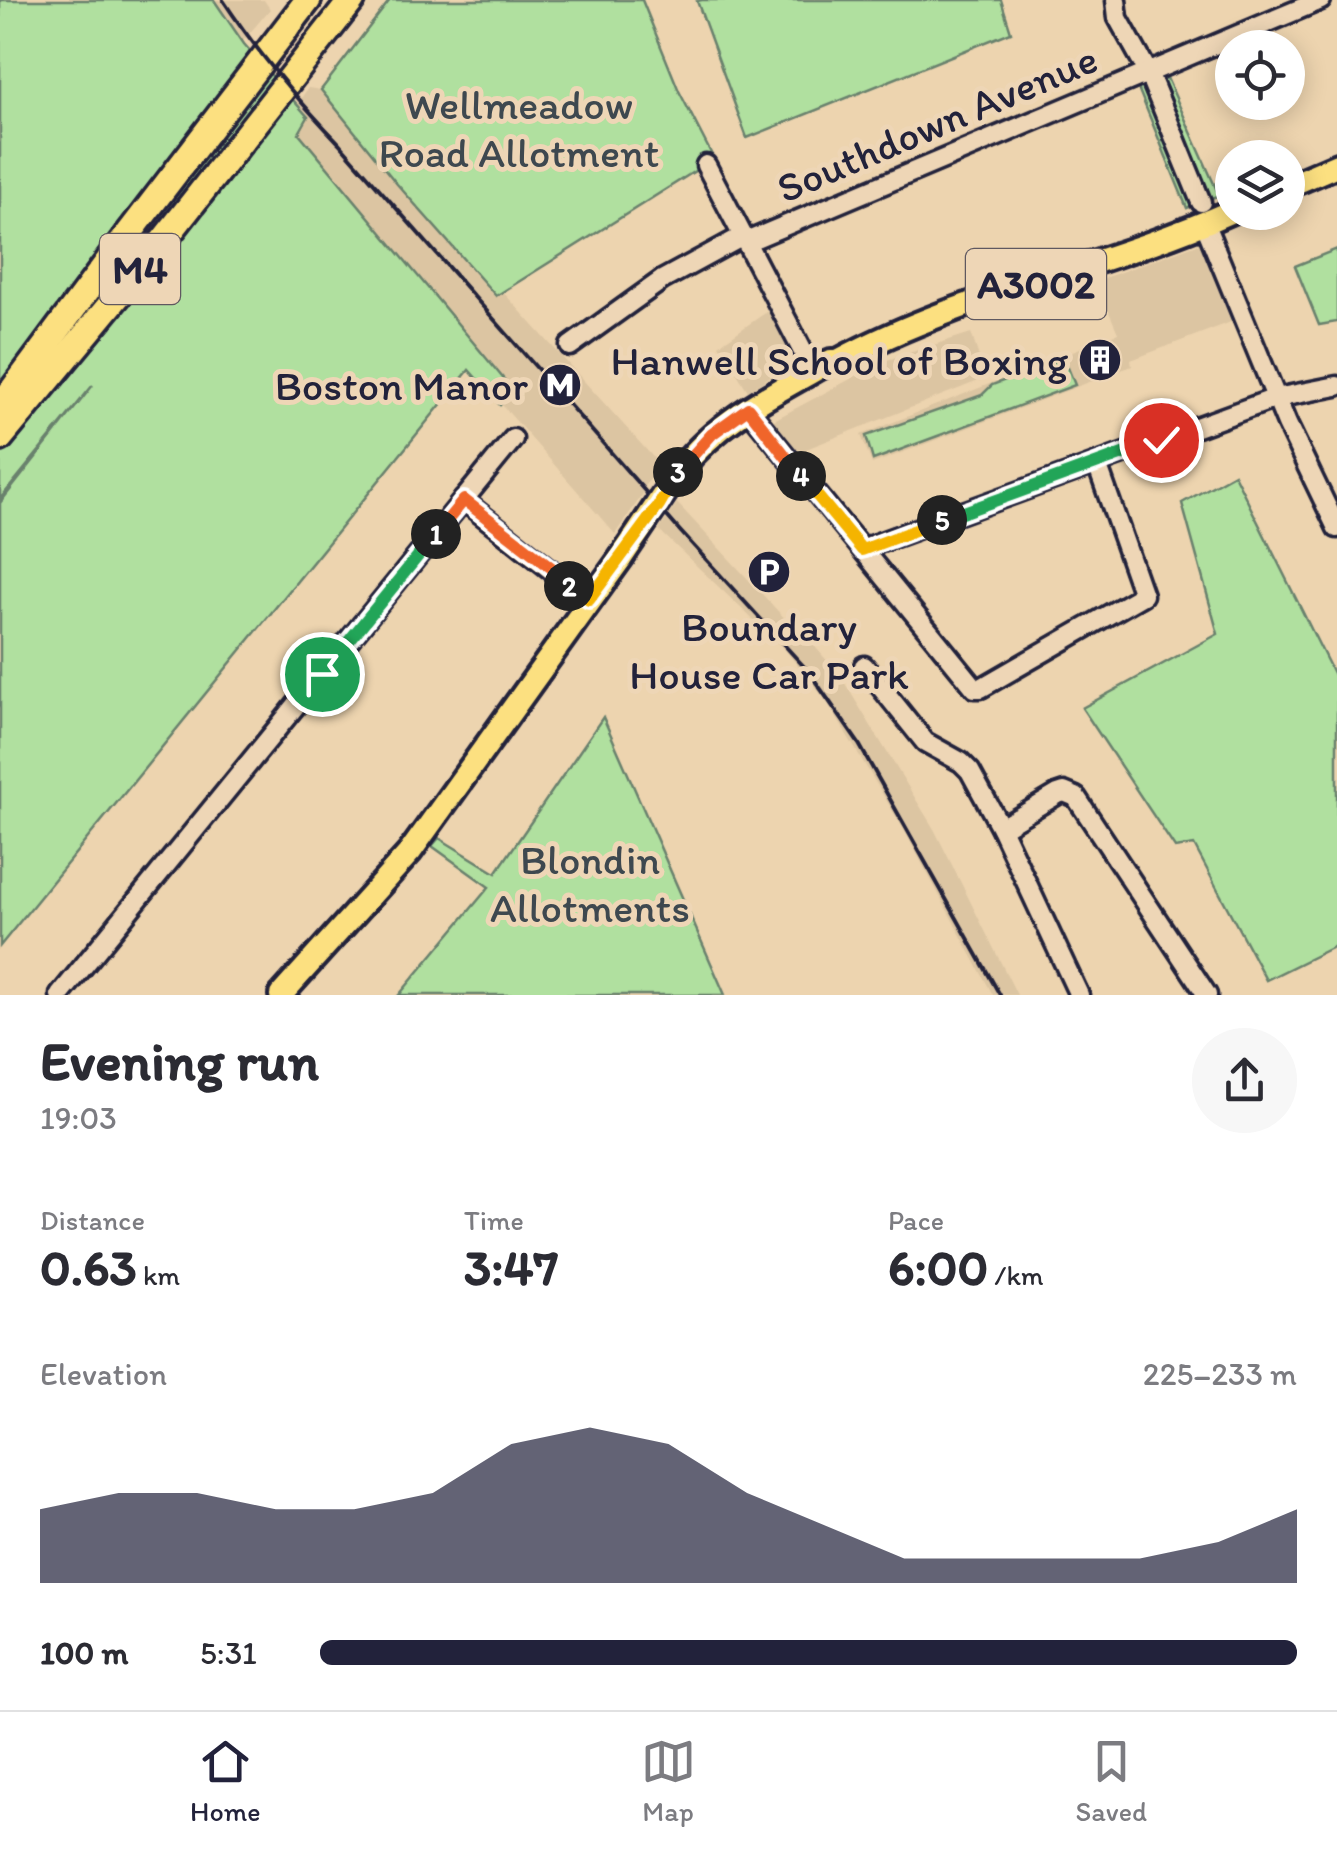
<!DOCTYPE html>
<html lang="en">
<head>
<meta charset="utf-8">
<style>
	:root { --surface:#fff; --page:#f7f7f7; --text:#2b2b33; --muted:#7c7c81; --line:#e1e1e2; --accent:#22223b }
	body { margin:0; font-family:Itim,sans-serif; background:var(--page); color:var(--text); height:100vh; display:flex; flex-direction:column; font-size:38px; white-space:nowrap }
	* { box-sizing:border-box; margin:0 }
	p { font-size:32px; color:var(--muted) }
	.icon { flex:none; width:55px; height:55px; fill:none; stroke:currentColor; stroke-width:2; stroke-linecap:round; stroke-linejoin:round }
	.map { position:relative; height:995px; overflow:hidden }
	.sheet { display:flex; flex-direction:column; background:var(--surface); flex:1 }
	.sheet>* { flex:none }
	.buttons { position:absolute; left:1215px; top:30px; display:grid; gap:20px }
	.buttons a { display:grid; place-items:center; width:90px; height:90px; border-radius:50%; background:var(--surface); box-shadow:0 5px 25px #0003; font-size:50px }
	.pin { position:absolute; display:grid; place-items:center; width:85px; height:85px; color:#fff; margin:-42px; border:5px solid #fff; border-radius:50%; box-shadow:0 2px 10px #0007 }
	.km { position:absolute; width:50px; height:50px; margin:-25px; border-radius:50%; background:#222; color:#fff; font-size:28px; line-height:50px; text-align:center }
	.round { display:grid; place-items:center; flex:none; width:105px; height:105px; border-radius:52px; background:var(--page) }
	.head { display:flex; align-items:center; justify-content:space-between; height:170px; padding:0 40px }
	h1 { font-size:55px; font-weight:700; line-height:75px }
	.metrics { display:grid; grid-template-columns:repeat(3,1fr); gap:15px; height:170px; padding:10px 40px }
	.metrics div { display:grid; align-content:center }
	.metrics b { font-size:50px; font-weight:700 }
	.metrics small { font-size:28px; font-weight:400 }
	.metrics p { font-size:28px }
	.chart { height:280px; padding:20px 40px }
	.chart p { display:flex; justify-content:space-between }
	.chart svg { width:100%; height:180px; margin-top:10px; fill:var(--accent); opacity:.7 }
	ul { padding:0 40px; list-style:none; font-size:32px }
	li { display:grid; grid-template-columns:160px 120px 1fr; align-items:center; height:75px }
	li i { height:25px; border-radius:12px; background:var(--accent) }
	.dock { display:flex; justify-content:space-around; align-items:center; height:140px; border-top:2px solid var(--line); background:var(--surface); font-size:28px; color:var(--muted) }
	.dock a { display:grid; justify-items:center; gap:5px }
	.dock .on { color:var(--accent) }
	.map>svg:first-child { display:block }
	.built { fill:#dcc5a2 }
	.green { fill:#b0e09f; stroke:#69816d; stroke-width:2.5 }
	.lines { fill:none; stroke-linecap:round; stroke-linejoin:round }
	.minor-casing { stroke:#22223b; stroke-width:25 }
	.major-casing { stroke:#22223b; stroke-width:30 }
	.highway-casing { stroke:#22223b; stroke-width:32 }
	.minor { stroke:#eed6b6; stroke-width:18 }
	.major { stroke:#fce080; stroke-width:22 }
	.highway { stroke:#fce080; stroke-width:25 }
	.rail { stroke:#22223b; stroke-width:4 }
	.major-bridge-casing { stroke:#22223b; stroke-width:30; stroke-linecap:butt }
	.major-bridge { stroke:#fce080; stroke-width:22 }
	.split-1-casing { stroke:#fff; stroke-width:20 }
	.split-2-casing { stroke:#fff; stroke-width:20 }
	.split-3-casing { stroke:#fff; stroke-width:20 }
	.split-4-casing { stroke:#fff; stroke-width:20 }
	.split-5-casing { stroke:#fff; stroke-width:20 }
	.split-6-casing { stroke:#fff; stroke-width:20 }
	.split-7-casing { stroke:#fff; stroke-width:20 }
	.split-1 { stroke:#22a559; stroke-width:12 }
	.split-2 { stroke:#f0652b; stroke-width:12 }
	.split-3 { stroke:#f5b400; stroke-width:12 }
	.split-4 { stroke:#f0652b; stroke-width:12 }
	.split-5 { stroke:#f5b400; stroke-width:12 }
	.split-6 { stroke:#22a559; stroke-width:12 }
	.split-7 { stroke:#22a559; stroke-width:12 }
	.labels { text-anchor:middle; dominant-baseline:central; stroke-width:10; stroke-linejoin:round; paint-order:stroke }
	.shield { fill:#eed6b6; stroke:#5f5860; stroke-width:2.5 }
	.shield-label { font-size:40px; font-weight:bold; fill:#22223b }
	.park-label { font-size:42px; fill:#3e484f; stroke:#eed6b6 }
	.street-label { font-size:42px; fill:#22223b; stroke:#eed6b6 }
	.poi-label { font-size:42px; fill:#22223b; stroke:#eed6b6; text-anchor:end }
</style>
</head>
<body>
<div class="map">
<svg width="1337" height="995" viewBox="0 0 1337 995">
	<rect width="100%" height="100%" fill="#edd4af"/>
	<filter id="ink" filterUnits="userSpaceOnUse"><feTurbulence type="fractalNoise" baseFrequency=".01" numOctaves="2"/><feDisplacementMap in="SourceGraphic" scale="20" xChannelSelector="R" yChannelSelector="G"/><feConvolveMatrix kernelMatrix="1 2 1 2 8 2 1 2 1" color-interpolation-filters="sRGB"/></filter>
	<g filter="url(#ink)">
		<g class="built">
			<polygon points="152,0 264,0 270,9 215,74"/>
			<polygon points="308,88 321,90 397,184 496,296 503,292 662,467 642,488 643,494 615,534 272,142"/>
			<polygon points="1200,243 1231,322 1131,360 1132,366 872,464 861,435 1118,333 1096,281"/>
			<polygon points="768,311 792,356 791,363 748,391 719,345"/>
			<polygon points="971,333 986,378 796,453 773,424 774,420 884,361"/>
			<polygon points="677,503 789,623 805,635 841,677 934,829 1017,995 993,995 903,828 826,700 786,651 659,530"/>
		</g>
		<g class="green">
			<polygon points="0,0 214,0 244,44 308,117 299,133 512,389 500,405 469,370 0,946 0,503 93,385 0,499"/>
			<polygon points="390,0 642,0 679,91 714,159 496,296 397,184 321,90"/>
			<polygon points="702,0 1001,0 1011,32 747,138 697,1"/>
			<polygon points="1167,78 1219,195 1187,208 1138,88"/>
			<polygon points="1337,249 1337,322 1319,325 1295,266"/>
			<polygon points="1064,358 1075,385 873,460 866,436 982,395 992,385"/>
			<polygon points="1234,474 1337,681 1337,945 1266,980 1194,845 1175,848 1082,708 1218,634 1182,503"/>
			<polygon points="603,717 725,995 399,995 489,887 432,846 439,838 496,873"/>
		</g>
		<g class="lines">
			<g class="minor-casing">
				<g id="minor">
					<polyline points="1116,0 1118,18 1148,72 1201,202"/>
					<polyline points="706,165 813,371"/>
					<polyline points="1204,222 1287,424 1337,528"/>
					<polyline points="746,242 1321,0"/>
					<polyline points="570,346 662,280 743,236"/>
					<polyline points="748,409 975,688 981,688 1143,595 1097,464"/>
					<polyline points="463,500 589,600"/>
					<polyline points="862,549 1276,398 1337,386"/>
					<polyline points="864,666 925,742 961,762 970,771 1001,828 1079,995"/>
					<polyline points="1001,828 1058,794 1064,792 1076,797 1207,995"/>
					<polyline points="60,995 513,439"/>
				</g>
			</g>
			<g class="major-casing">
				<g id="major">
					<polyline points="1288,186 1337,165"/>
					<path d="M680,470C719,419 776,392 831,361H838C962,294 1104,268 1232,211"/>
					<polyline points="281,995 410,852 621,558"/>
				</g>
			</g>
			<g class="highway-casing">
				<g id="highway">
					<polyline points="0,407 130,232 308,0"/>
					<polyline points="0,438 159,246 352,0"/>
				</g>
			</g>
			<use href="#minor" class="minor"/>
			<use href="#major" class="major"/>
			<use href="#highway" class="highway"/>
			<path class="rail" d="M223,0C257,52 296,98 339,143L680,531L809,672L859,744L1000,995"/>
			<g class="major-bridge-casing">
				<polyline id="major-bridge" points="621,558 680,470"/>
			</g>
			<use href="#major-bridge" class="major-bridge"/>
		</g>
	</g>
	<g class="lines" filter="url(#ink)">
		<g class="split-1-casing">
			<polyline id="split-1" points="322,674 436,534"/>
		</g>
		<g class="split-2-casing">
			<polyline id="split-2" points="436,534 464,500 566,579 569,586"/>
		</g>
		<g class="split-3-casing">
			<polyline id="split-3" points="569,586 589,600 659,505 678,472"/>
		</g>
		<g class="split-4-casing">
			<polyline id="split-4" points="678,472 712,434 748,408 801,476"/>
		</g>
		<g class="split-5-casing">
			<polyline id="split-5" points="801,476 862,550 942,520"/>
		</g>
		<g class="split-6-casing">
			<polyline id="split-6" points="942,520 1112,458"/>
		</g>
		<g class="split-7-casing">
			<polyline id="split-7" points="1112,458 1161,440"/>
		</g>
		<use href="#split-1" class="split-1"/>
		<use href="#split-2" class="split-2"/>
		<use href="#split-3" class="split-3"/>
		<use href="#split-4" class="split-4"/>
		<use href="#split-5" class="split-5"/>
		<use href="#split-6" class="split-6"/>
		<use href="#split-7" class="split-7"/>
	</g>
	<defs>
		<g id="building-disc" transform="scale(2.25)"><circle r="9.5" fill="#22223b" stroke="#eed6b6"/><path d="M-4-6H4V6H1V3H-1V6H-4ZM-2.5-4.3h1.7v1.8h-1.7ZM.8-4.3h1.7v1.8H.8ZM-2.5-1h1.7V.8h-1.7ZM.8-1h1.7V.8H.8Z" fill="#fff"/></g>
		<g id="metro-disc" transform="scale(2.25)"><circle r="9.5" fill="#22223b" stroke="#eed6b6"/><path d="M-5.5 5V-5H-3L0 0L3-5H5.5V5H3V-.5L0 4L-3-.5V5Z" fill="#fff"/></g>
		<g id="parking-disc" transform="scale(2.25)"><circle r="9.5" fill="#22223b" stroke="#eed6b6"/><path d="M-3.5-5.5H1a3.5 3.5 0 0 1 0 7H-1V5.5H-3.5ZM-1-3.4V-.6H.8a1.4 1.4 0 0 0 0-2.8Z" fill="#fff"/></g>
	</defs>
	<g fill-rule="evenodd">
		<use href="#building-disc" x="1100" y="360"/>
		<use href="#metro-disc" x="560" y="385"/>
		<use href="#parking-disc" x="769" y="572"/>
	</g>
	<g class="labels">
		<g class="shield">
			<rect x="100" y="234" width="80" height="70" rx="8"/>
			<rect x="966" y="249" width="140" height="70" rx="8"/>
		</g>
		<g class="shield-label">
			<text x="140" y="269">M4</text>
			<text x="1036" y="284">A3002</text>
		</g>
		<g class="park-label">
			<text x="519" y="104">Wellmeadow<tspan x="519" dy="48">Road Allotment</tspan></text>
			<text x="590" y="859">Blondin<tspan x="590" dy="48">Allotments</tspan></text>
		</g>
		<g class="street-label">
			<text transform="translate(937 123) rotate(-23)">Southdown Avenue</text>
		</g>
		<g class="poi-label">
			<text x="1068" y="360">Hanwell School of Boxing</text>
			<text x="528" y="385">Boston Manor</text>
			<text x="769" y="626" text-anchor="middle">Boundary<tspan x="769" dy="48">House Car Park</tspan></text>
		</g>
	</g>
</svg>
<div class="buttons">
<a><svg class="icon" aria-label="locate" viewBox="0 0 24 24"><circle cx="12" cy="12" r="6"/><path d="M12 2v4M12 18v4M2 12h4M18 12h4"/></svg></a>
<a><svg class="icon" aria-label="layers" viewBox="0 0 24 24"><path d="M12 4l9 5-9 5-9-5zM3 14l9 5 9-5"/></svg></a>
</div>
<div class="pin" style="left:322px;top:674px;background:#1e9e55"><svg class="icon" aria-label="arrive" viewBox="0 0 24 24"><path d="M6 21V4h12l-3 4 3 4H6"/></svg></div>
<div class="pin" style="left:1161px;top:440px;background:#d93025"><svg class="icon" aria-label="check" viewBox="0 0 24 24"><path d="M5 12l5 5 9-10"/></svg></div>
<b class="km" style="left:436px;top:534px">1</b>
<b class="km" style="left:569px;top:586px">2</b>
<b class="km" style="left:678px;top:472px">3</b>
<b class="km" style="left:801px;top:476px">4</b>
<b class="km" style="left:942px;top:520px">5</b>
</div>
<section class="sheet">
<div class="head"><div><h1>Evening run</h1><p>19:03</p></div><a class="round"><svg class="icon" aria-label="share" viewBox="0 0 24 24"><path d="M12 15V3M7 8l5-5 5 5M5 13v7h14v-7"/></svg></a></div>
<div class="metrics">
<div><p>Distance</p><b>0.63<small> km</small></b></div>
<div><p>Time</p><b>3:47</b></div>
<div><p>Pace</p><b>6:00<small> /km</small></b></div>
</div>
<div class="chart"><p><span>Elevation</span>225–233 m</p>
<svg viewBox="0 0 160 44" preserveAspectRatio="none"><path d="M0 44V26L10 22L20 22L30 26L40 26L50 22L60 10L70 6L80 10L90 22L100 30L110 38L120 38L130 38L140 38L150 34L160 26V44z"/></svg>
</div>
<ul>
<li><b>100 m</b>5:31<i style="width:100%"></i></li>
</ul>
</section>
<nav class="dock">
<a class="on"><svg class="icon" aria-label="home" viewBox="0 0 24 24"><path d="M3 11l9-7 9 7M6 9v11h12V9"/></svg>Home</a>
<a><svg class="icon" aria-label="map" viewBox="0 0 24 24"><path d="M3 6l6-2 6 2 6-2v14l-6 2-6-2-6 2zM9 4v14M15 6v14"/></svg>Map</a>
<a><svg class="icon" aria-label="saved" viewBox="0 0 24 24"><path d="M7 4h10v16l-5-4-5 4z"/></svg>Saved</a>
</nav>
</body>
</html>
